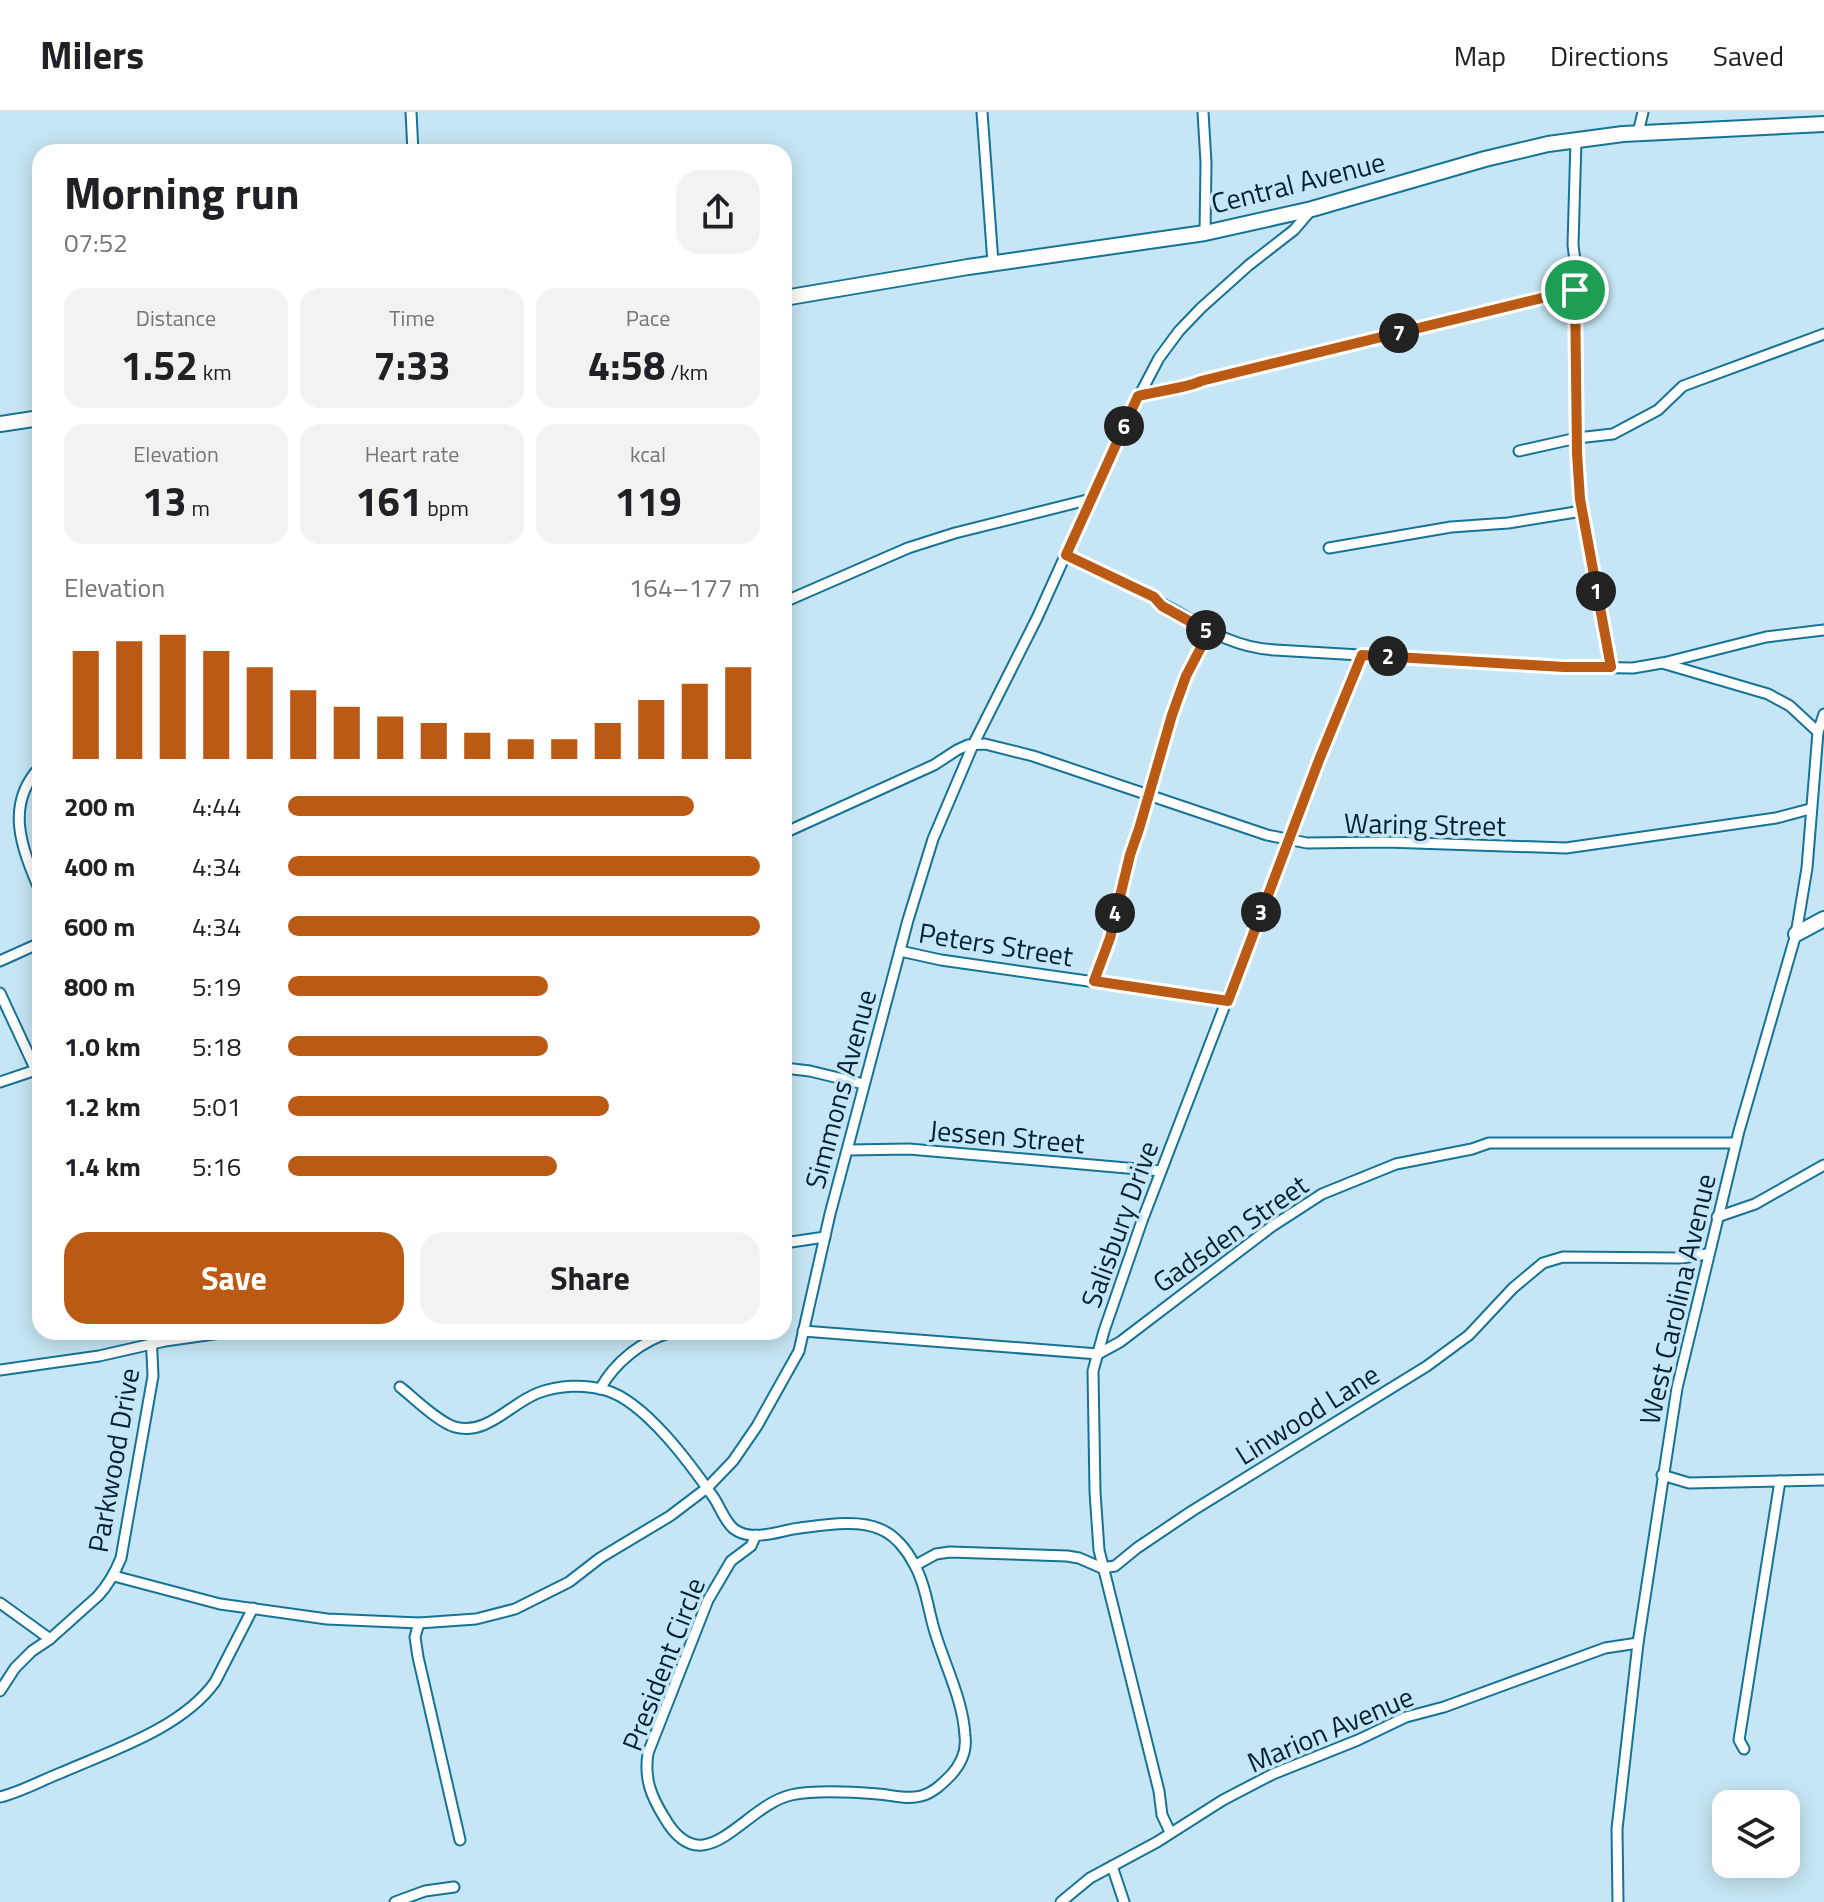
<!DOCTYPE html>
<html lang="en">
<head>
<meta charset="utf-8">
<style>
	:root { --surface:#fff; --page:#f2f2f2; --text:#202124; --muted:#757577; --line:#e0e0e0; --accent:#ba5a14 }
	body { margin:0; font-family:"Titillium Web",sans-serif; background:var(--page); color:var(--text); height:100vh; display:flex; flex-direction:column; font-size:30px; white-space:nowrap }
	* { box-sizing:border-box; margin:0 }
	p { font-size:26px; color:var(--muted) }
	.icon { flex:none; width:44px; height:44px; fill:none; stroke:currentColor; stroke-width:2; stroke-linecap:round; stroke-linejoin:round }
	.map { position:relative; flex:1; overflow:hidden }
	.details { position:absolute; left:32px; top:32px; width:760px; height:1196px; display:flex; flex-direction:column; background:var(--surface); border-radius:24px; box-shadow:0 4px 20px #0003 }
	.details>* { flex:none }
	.buttons { position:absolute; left:1712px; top:1678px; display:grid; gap:16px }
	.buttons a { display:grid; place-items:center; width:88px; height:88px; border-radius:16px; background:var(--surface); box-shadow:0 4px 20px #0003; font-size:40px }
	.pin { position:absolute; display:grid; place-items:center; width:68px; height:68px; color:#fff; margin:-34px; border:4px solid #fff; border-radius:50%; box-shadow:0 2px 8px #0007 }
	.km { position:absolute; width:40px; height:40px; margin:-20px; border-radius:50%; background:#222; color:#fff; font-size:22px; line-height:40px; text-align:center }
	.round { display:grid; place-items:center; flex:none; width:84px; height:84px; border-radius:24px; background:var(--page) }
	.headline { display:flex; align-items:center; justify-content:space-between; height:136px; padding:0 32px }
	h1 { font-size:44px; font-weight:700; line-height:60px }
	.figures { display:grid; grid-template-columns:repeat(3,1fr); gap:12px; height:136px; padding:8px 32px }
	.figures div { display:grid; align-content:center; border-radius:20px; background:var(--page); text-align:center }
	.figures b { font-size:40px; font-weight:700 }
	.figures small { font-size:22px; font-weight:400 }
	.figures p { font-size:22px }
	.chart { height:224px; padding:16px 32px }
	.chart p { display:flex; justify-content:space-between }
	.chart svg { width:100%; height:144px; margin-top:8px; stroke:var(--accent); stroke-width:6 }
	.primary-button { display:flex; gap:16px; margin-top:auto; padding:16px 32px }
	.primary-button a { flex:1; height:92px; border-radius:24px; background:var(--accent); color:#fff; font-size:32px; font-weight:700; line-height:92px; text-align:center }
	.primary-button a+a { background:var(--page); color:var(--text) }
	ul { padding:0 32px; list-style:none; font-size:26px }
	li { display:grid; grid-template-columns:128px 96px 1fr; align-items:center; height:60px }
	li i { height:20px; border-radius:10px; background:var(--accent) }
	header { display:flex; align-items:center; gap:48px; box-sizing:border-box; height:112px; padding:0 40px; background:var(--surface); border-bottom:2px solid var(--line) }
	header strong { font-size:38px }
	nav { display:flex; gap:44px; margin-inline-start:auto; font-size:28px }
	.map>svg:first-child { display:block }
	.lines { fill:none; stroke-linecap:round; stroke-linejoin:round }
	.street-casing { stroke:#157396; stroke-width:13 }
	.secondary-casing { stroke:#157396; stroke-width:18 }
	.street { stroke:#fff; stroke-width:9 }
	.secondary { stroke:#fff; stroke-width:14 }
	.route-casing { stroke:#fff; stroke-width:16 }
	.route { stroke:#ba5a14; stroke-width:10 }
	.labels { text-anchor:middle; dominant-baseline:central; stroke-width:7; stroke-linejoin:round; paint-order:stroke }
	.street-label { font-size:28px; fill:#002231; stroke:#c7e6f5 }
</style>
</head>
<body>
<header>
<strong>Milers</strong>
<nav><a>Map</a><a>Directions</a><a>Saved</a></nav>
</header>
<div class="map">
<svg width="1824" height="1790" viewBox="0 0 1824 1790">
	<rect width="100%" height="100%" fill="#c7e6f5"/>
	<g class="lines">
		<g class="street-casing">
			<g id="street">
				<polyline points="411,0 413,40"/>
				<polyline points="982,0 993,151"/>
				<polyline points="1203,0 1206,51 1205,121"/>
				<polyline points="1638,21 1643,0"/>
				<polyline points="1576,28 1573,133 1576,157 1577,326 1580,387 1611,555"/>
				<path d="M1138,284C1154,280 1189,276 1201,269L1575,178"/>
				<polyline points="1519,339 1577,326 1613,322 1658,298 1683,274 1824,222"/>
				<polyline points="1329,436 1451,415 1508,411 1582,399"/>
				<path d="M1066,443L1154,485C1162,493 1171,496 1181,502C1211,521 1239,536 1275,538L1564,555L1633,556L1662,551L1768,582L1790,594L1818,620"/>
				<polyline points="784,490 908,436 955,421 1091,387"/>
				<polyline points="1663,551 1766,525 1824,518"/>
				<path d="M40,655C4,693 22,737 40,779"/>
				<polyline points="784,721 934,653 957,638 968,633 985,632 1033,644 1267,723 1307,731 1386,730 1566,736 1776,706 1810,697"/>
				<polyline points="900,839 941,848 1228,889"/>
				<polyline points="0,849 40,831"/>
				<polyline points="1094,869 1110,826 1130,743 1172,603 1186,564 1209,520"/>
				<polyline points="0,881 40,967"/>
				<polyline points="784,956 810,959 864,972"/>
				<polyline points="0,970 36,958"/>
				<polyline points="848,1038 909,1037 1161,1059"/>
				<polyline points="1717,1105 1755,1092 1824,1053"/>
				<polyline points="784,1131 825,1125"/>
				<polyline points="803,1219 1098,1242 1120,1230 1271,1115 1322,1082 1396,1052 1472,1037 1489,1031 1736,1031"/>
				<polyline points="0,1258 99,1244 165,1229 228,1220"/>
				<path d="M400,1275C413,1285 438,1310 455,1315C487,1324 511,1291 538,1281C559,1273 584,1272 605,1278C645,1289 691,1353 714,1386C720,1395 725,1410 734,1417C753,1431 780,1418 800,1416C824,1413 858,1407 880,1417C895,1423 907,1438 914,1452C925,1471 928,1496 934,1517C944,1552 963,1587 965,1624C967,1639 961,1652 951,1663C942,1672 933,1681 921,1684C907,1688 892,1683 878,1682C853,1680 815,1678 791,1683C743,1694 704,1775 664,1705C651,1684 644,1667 648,1641L708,1488L731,1449L751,1434L756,1423"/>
				<path d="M600,1277C615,1250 642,1228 673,1220"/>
				<polyline points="1662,1363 1689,1371 1824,1368"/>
				<polyline points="916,1453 936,1442 950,1440 1067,1444 1079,1446 1102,1456 1115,1454 1137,1436 1192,1399 1427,1254 1469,1223 1513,1176 1543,1151 1563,1145 1682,1146 1707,1142"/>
				<polyline points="114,1464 220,1492 327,1507 419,1511 476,1507 515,1497 569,1470 600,1446 670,1404 707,1376 733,1349 757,1314 799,1239 830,1102 908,808 933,727 973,633 1037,506 1127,307 1159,246 1179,219 1201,196 1249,153 1294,118 1312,97"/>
				<polyline points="0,1491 50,1527"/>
				<polyline points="419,1511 415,1525 418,1545 460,1728"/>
				<path d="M0,1579L15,1556L32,1539L50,1527L98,1484C109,1472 115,1461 121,1446L153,1264L151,1220"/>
				<polyline points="1744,1637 1739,1628 1780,1369"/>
				<path d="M0,1685C21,1680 42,1668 63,1660C113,1638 182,1616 215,1570L253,1496"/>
				<polyline points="1170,1720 1162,1703 1159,1679 1099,1438 1095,1380 1093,1259 1104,1219 1142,1109 1319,648 1362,543"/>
				<polyline points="1112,1754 1124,1790"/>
				<polyline points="395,1790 425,1779 454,1775"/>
				<polyline points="1061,1790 1090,1766 1157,1730 1223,1688 1273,1662 1358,1628 1406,1605 1444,1595 1605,1536 1638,1531"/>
				<polyline points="1618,1790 1617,1717 1638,1531 1677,1276 1739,1019 1796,822 1807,756 1818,620 1824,602"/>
			</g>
		</g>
		<g class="secondary-casing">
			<g id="secondary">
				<polyline points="784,186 968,155 1205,121 1312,97 1485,47 1548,32 1623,22 1824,12"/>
				<polyline points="0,312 40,306"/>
				<polyline points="1796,822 1824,807"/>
			</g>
		</g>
		<use href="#street" class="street"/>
		<use href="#secondary" class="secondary"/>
	</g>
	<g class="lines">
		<g class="route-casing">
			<path id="route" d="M1575,178L1577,341L1580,387L1611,555H1564L1362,543L1319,648L1228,889L1094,869L1110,826L1130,743L1139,717L1172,603L1186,564L1209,520L1162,494L1154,485L1066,443L1138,284C1154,280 1190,275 1201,269Z"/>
		</g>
		<use href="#route" class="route"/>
	</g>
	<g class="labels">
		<g class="street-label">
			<text transform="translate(1298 70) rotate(-14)">Central Avenue</text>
			<text transform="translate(1425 712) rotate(1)">Waring Street</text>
			<text transform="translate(996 832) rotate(9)">Peters Street</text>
			<text transform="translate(840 977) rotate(-75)">Simmons Avenue</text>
			<text transform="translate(1007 1024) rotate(5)">Jessen Street</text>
			<text transform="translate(1119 1112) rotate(-70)">Salisbury Drive</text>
			<text transform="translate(1230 1121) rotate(-35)">Gadsden Street</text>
			<text transform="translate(1677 1187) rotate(-77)">West Carolina Avenue</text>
			<text transform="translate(1307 1302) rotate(-32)">Linwood Lane</text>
			<text transform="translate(113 1348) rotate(-80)">Parkwood Drive</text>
			<text transform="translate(663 1552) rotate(-69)">President Circle</text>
			<text transform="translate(1330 1617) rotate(-23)">Marion Avenue</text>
		</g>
	</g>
</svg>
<div class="buttons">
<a><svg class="icon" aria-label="layers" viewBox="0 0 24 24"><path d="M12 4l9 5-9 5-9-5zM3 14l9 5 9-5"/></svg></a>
</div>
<div class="pin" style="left:1575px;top:178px;background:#1e9e55"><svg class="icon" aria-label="arrive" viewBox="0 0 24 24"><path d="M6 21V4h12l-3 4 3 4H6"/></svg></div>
<b class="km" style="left:1596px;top:479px">1</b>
<b class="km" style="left:1388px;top:544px">2</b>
<b class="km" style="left:1261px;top:800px">3</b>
<b class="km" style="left:1115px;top:801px">4</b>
<b class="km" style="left:1206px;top:518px">5</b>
<b class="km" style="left:1124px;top:314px">6</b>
<b class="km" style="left:1399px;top:221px">7</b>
<section class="details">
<div class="headline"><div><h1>Morning run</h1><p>07:52</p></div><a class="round"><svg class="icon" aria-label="share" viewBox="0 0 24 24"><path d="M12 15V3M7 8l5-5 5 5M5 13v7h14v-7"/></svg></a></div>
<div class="figures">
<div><p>Distance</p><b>1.52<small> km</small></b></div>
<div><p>Time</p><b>7:33</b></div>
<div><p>Pace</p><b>4:58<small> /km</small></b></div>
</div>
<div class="figures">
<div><p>Elevation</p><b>13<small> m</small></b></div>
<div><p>Heart rate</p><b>161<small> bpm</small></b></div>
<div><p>kcal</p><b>119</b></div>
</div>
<div class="chart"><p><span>Elevation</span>164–177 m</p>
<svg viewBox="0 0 160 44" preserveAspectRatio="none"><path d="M5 44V11M15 44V8M25 44V6M35 44V11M45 44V16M55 44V23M65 44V28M75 44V31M85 44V33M95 44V36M105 44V38M115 44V38M125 44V33M135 44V26M145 44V21M155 44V16"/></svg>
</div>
<ul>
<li><b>200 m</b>4:44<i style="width:86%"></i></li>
<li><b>400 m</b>4:34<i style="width:100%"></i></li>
<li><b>600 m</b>4:34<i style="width:100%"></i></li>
<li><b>800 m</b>5:19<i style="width:55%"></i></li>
<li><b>1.0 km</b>5:18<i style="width:55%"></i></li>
<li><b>1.2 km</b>5:01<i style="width:68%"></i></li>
<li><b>1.4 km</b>5:16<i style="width:57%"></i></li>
</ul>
<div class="primary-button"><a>Save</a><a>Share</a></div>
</section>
</div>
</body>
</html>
